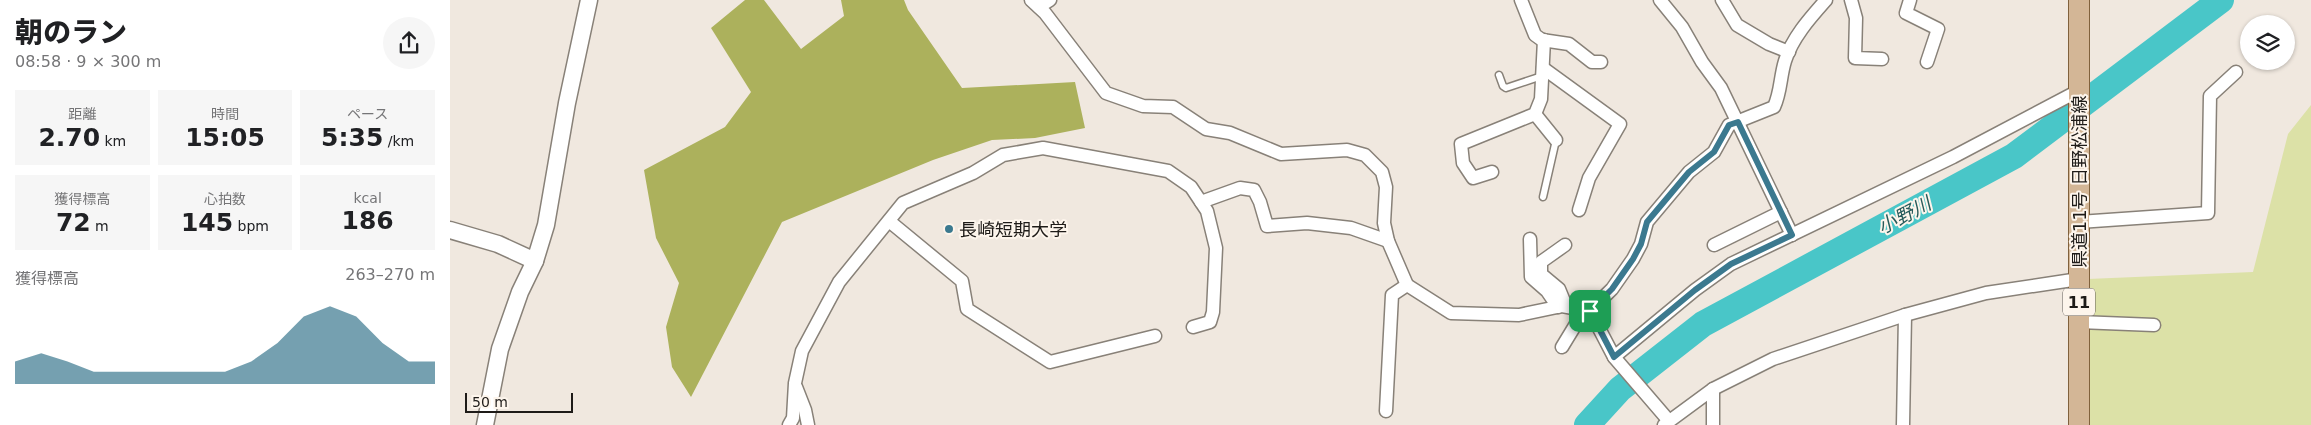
<!DOCTYPE html>
<html lang="ja">
<head>
<meta charset="utf-8">
<style>
	:root { --surface:#fff; --page:#f6f6f6; --text:#202124; --muted:#757577; --accent:#3b798f }
	body { margin:0; font-family:"DejaVu Sans","Noto Sans JP",sans-serif; background:var(--page); color:var(--text); height:100vh; display:flex; flex-direction:column; font-size:19px; white-space:nowrap }
	* { box-sizing:border-box; margin:0 }
	p { font-size:16px; color:var(--muted) }
	.icon { flex:none; width:28px; height:28px; fill:none; stroke:currentColor; stroke-width:2; stroke-linecap:round; stroke-linejoin:round }
	.map { position:relative; flex:1; overflow:hidden }
	.sheet { display:flex; flex-direction:column; background:var(--surface); width:450px }
	.sheet>* { flex:none }
	.tools { position:absolute; left:1790px; top:15px; display:grid; gap:10px }
	.tools a { display:grid; place-items:center; width:55px; height:55px; border-radius:50%; background:var(--surface); box-shadow:0 1px 4px #0004; font-size:25px }
	.scale { position:absolute; left:15px; bottom:12px; width:108px; box-sizing:border-box; padding-left:5px; border:2px solid #1e1b18; border-top:0; font-size:14px; line-height:18px; white-space:nowrap; color:#1e1b18; -webkit-text-stroke:4px #fdf5ec; paint-order:stroke }
	.pin { position:absolute; display:grid; place-items:center; width:42px; height:42px; color:#fff; margin:-21px; border-radius:10px; box-shadow:0 2px 8px #0006 }
	.round { display:grid; place-items:center; flex:none; width:52px; height:52px; border-radius:26px; background:var(--page) }
	.summary { display:flex; align-items:center; justify-content:space-between; height:85px; padding:0 15px }
	h1 { font-size:28px; font-weight:800; line-height:38px }
	.stats { display:grid; grid-template-columns:repeat(3,1fr); gap:8px; height:85px; padding:5px 15px }
	.stats div { display:grid; align-content:center; border-radius:0px; background:var(--page); text-align:center }
	.stats b { font-size:25px; font-weight:800 }
	.stats small { font-size:14px; font-weight:400 }
	.stats p { font-size:14px }
	.chart { height:140px; padding:10px 15px }
	.chart p { display:flex; justify-content:space-between }
	.chart svg { width:100%; height:90px; margin-top:5px; fill:var(--accent); opacity:.7 }
	main { display:flex; flex:1; min-height:0 }
	.map>svg:first-child { display:block }
	.green { fill:#dce1a7 }
	.forest { fill:#acb15c }
	.lines { fill:none; stroke-linecap:round; stroke-linejoin:round }
	.river { stroke:#49c6c8; stroke-width:26 }
	.service-casing { stroke:#888178; stroke-width:9 }
	.minor-casing { stroke:#888178; stroke-width:15 }
	.tertiary-casing { stroke:#888178; stroke-width:19 }
	.primary-casing { stroke:#80613c; stroke-width:22 }
	.service { stroke:#fff; stroke-width:6 }
	.minor { stroke:#fff; stroke-width:12 }
	.tertiary { stroke:#fff; stroke-width:16 }
	.primary { stroke:#d3b696; stroke-width:20 }
	.route-casing { stroke:#fff; stroke-width:10 }
	.route { stroke:#3b798f; stroke-width:6 }
	.poi-dot { fill:#3b798f; stroke:#fdf5ec; stroke-width:2 }
	.labels { text-anchor:middle; dominant-baseline:central; stroke-width:4; stroke-linejoin:round; paint-order:stroke }
	.shield { fill:#fdf5ec; stroke:#615c58; stroke-width:1 }
	.shield-label { font-size:16px; font-weight:bold; fill:#1e1b18 }
	.street-label { font-size:18px; fill:#1e1b18; stroke:#fdf5ec }
	.poi-label { font-size:18px; fill:#1e1b18; stroke:#fdf5ec; text-anchor:start }
	.water-label { font-size:19px; font-style:italic; fill:#265b5b; stroke:#fdf5ec }
</style>
</head>
<body>
<main>
<section class="sheet">
<div class="summary"><div><h1>朝のラン</h1><p>08:58 · 9 × 300 m</p></div><a class="round"><svg class="icon" aria-label="share" viewBox="0 0 24 24"><path d="M12 15V3M7 8l5-5 5 5M5 13v7h14v-7"/></svg></a></div>
<div class="stats">
<div><p>距離</p><b>2.70<small> km</small></b></div>
<div><p>時間</p><b>15:05</b></div>
<div><p>ペース</p><b>5:35<small> /km</small></b></div>
</div>
<div class="stats">
<div><p>獲得標高</p><b>72<small> m</small></b></div>
<div><p>心拍数</p><b>145<small> bpm</small></b></div>
<div><p>kcal</p><b>186</b></div>
</div>
<div class="chart"><p><span>獲得標高</span>263–270 m</p>
<svg viewBox="0 0 160 44" preserveAspectRatio="none"><path d="M0 44V33L10 29L20 33L30 38L40 38L50 38L60 38L70 38L80 38L90 33L100 24L110 11L120 6L130 11L140 24L150 33L160 33V44z"/></svg>
</div>
</section>
<div class="map">
<svg width="1861" height="425" viewBox="0 0 1861 425">
	<rect width="100%" height="100%" fill="#f0e8df"/>
	<polygon class="green" points="1861,105 1861,425 1640,425 1638,279 1803,272 1838,134"/>
	<polygon class="forest" points="295,0 314,0 351,49 394,16 391,0 454,0 458,10 512,88 625,82 635,128 585,138 542,140 483,160 332,222 241,397 222,367 216,327 229,283 206,238 194,170 275,127 301,92 261,28"/>
	<g class="lines">
		<polyline class="river" points="1137,425 1170,389 1253,324 1564,156 1771,0"/>
		<g class="service-casing">
			<g id="service">
				<polyline points="1049,75 1053,86 1056,88 1092,76"/>
				<polyline points="1093,197 1106,140"/>
			</g>
		</g>
		<g class="minor-casing">
			<g id="minor">
				<polyline points="581,0 595,13 656,93 693,106 723,107 756,129 780,133 831,154 897,150 915,155 932,172 936,187 934,223 938,241 957,285"/>
				<polyline points="1071,0 1085,35 1092,40 1119,44 1142,62 1151,62"/>
				<polyline points="1210,0 1232,27 1252,62 1271,88 1342,235"/>
				<polyline points="1272,0 1287,25 1319,44 1339,52"/>
				<polyline points="1401,0 1406,18 1405,58 1432,59"/>
				<polyline points="1460,0 1456,13 1488,29 1477,62"/>
				<polyline points="589,7 600,0"/>
				<polyline points="1093,68 1170,124 1139,178 1129,210"/>
				<polyline points="1085,114 1106,140"/>
				<polyline points="1042,172 1023,178 1013,163 1011,144 1085,114 1091,99 1094,40"/>
				<polyline points="751,202 790,188 804,190 810,202 817,226 857,223 901,228 938,241"/>
				<polyline points="439,221 512,281 517,309 600,362 705,336"/>
				<polyline points="1629,222 1758,213 1760,96 1786,72"/>
				<polyline points="1080,239 1081,277 1097,291 1108,307"/>
				<polyline points="1115,245 1091,262 1091,274 1109,289 1116,306"/>
				<polyline points="1264,245 1331,212"/>
				<polyline points="1629,322 1704,325"/>
				<path d="M1112,347L1126,324L1162,289L1183,259L1191,244L1197,222L1239,172L1264,152L1279,125L1324,107C1331,92 1330,77 1335,61C1342,38 1360,18 1376,0"/>
				<polyline points="1164,357 1245,290 1281,264 1503,157 1630,90"/>
				<polyline points="346,387 355,410 358,425"/>
				<polyline points="936,411 942,295 957,285 1001,313 1069,315 1112,306 1140,311 1164,357 1219,421"/>
				<polyline points="339,425 343,418 345,383 352,351 389,282 453,203 523,173 553,155 593,148 718,171 741,187 757,211 766,248 763,312 760,322 743,327"/>
				<polyline points="1214,425 1263,389 1323,359 1455,315 1536,293 1629,279"/>
				<polyline points="1263,425 1263,389"/>
				<polyline points="1453,425 1455,315"/>
			</g>
		</g>
		<g class="tertiary-casing">
			<g id="tertiary">
				<polyline points="0,230 48,244 85,261"/>
				<polyline points="35,425 50,349 70,292 85,261 96,225 117,103 139,0"/>
			</g>
		</g>
		<g class="primary-casing">
			<polyline id="primary" points="1629,425 1629,0"/>
		</g>
		<use href="#service" class="service"/>
		<use href="#minor" class="minor"/>
		<use href="#tertiary" class="tertiary"/>
		<use href="#primary" class="primary"/>
	</g>
	<g class="lines">
		<g class="route-casing">
			<polygon id="route" points="1288,122 1342,235 1281,264 1245,290 1164,357 1140,311 1162,289 1183,259 1191,244 1197,222 1239,172 1264,152 1279,125"/>
		</g>
		<use href="#route" class="route"/>
	</g>
	<circle class="poi-dot" cx="499" cy="229" r="5"/>
	<g class="labels">
		<rect class="shield" x="1613" y="288.5" width="32" height="27" rx="4"/>
		<g class="shield-label">
			<text x="1629" y="302">11</text>
		</g>
		<g class="street-label">
			<text transform="translate(1629 182) rotate(-90)">県道11号 日野松浦線</text>
		</g>
		<g class="poi-label">
			<text x="509" y="229">長崎短期大学</text>
		</g>
		<g class="water-label">
			<text transform="translate(1454 215) rotate(-28)">小野川</text>
		</g>
	</g>
</svg>
<div class="tools">
<a><svg class="icon" aria-label="layers" viewBox="0 0 24 24"><path d="M12 4l9 5-9 5-9-5zM3 14l9 5 9-5"/></svg></a>
</div>
<div class="scale">50 m</div>
<div class="pin" style="left:1140px;top:311px;background:#1e9e55"><svg class="icon" aria-label="arrive" viewBox="0 0 24 24"><path d="M6 21V4h12l-3 4 3 4H6"/></svg></div>
</div>
</main>
</body>
</html>
